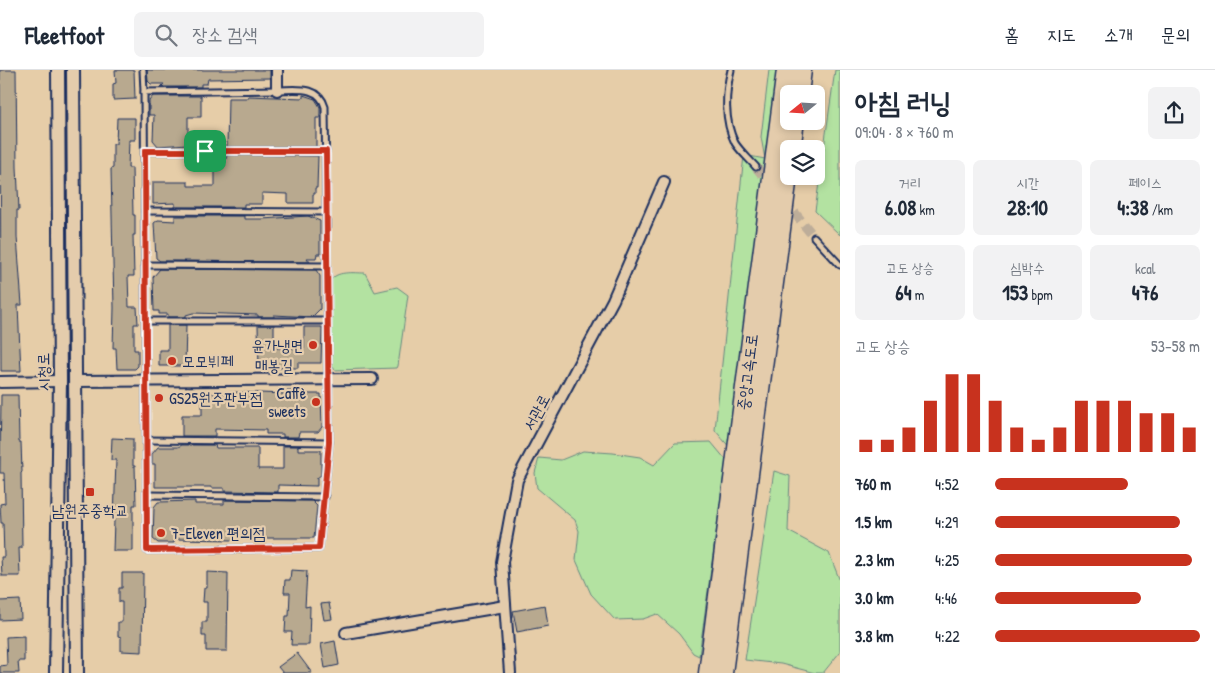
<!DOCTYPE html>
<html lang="ko">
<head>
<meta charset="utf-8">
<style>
	:root { --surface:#fff; --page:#f2f2f3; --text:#1f2937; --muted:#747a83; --line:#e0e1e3; --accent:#c8321e }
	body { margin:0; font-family:"Patrick Hand","Poor Story",sans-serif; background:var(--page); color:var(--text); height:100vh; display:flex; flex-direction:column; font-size:19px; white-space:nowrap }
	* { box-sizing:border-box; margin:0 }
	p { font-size:16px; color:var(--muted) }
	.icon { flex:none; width:28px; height:28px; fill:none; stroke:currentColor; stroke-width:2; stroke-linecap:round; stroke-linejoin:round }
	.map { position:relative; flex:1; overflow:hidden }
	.panel { display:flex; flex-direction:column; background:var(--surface); width:375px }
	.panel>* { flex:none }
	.needle { width:32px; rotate:252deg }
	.tools { position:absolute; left:780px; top:15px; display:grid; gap:10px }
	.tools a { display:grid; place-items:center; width:45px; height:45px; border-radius:8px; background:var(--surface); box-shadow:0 2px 8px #0003; font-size:25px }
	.pin { position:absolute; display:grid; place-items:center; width:42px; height:42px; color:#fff; margin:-21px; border-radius:10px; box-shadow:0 2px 8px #0006 }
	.round { display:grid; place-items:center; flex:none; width:52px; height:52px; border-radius:8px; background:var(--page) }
	.overview { display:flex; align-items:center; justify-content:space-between; height:85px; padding:0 15px }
	h1 { font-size:28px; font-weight:800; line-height:38px }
	.figures { display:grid; grid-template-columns:repeat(3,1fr); gap:8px; height:85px; padding:5px 15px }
	.figures div { display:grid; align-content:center; border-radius:8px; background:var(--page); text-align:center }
	.figures b { font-size:21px; font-weight:800 }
	.figures small { font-size:14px; font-weight:400 }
	.figures p { font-size:14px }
	.chart { height:140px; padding:10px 15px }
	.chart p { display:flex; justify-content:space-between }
	.chart svg { width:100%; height:90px; margin-top:5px; stroke:var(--accent); stroke-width:6 }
	ul { padding:0 15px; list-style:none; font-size:16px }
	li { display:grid; grid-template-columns:80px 60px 1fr; align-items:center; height:38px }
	li i { height:12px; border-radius:6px; background:var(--accent) }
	header { display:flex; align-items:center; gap:30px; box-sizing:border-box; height:70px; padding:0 25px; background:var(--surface); border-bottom:1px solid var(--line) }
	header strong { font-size:24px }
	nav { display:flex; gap:28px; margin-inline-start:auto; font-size:18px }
	.search { width:350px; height:45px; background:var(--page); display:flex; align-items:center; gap:12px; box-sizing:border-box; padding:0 18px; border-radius:8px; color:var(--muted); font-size:19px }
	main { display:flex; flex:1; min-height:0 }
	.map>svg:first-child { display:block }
	.green { fill:#b3e2a1; stroke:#678880 }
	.building { fill:#b8a98f; stroke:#1b2f5e }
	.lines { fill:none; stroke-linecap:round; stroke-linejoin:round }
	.minor-tunnel { stroke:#bdad99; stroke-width:10; stroke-dasharray:10 5; stroke-linecap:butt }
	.service-casing { stroke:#1b2f5e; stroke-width:9 }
	.minor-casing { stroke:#1b2f5e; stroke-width:14 }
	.tertiary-casing { stroke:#1b2f5e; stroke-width:16 }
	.motorway-casing { stroke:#1b2f5e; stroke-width:21 }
	.service { stroke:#e4ccac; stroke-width:5 }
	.minor { stroke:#e4ccac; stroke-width:10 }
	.tertiary { stroke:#e4ccac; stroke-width:12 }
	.motorway { stroke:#e4ccac; stroke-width:18 }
	.route-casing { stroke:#fff; stroke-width:10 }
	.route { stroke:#c8321e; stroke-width:6 }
	.poi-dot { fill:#c8321e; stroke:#e4ccac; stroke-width:2 }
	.labels { text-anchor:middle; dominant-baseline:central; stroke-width:4.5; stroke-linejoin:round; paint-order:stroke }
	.poi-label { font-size:16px; fill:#1b2f5e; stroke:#e4ccac; text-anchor:start }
	.street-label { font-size:16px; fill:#1b2f5e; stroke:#e4ccac }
</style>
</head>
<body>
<header>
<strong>Fleetfoot</strong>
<div class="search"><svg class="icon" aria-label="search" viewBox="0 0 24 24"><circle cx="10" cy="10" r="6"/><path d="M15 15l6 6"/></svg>장소 검색</div>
<nav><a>홈</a><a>지도</a><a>소개</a><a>문의</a></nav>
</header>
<main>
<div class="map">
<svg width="840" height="603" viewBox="0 0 840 603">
	<rect width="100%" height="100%" fill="#e6cda8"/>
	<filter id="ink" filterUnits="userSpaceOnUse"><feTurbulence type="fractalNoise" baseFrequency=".02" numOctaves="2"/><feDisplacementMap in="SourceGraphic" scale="10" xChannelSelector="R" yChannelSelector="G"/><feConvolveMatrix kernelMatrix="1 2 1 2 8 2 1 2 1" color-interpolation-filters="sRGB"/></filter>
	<g filter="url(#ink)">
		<g class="green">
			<polygon points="769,0 785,0 740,390 715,360 744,85 765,89 761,67"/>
			<polygon points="835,0 840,0 840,165 815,141"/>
			<path d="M365,203L375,222L397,217L408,225L398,296L397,298L335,300L330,293V212C335,200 354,203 365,203Z"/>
			<polygon points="711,372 726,390 699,586 693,583 679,564 657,544 643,549 615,550 591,524 576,490 579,461 575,450 537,418 535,403 539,388 561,390 583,381 613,383 640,387 654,395 675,373"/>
			<polygon points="774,401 790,406 788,461 829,483 840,511 840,582 823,603 815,603 781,594 745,590"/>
		</g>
		<g class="building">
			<polygon points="0,0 16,0 17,97 19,140 17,140 17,167 22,235 18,235 19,259 21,301 1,301"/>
			<polygon points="115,0 134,0 135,29 113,30 113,14 116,13"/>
			<polygon points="147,0 270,0 270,8 208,9 207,14 201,14 201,17 161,17 164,14 151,14 148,11"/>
			<polygon points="303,25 315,29 320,37 320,48 316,48 316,77 227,77 228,28 248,28 248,26 303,28"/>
			<polygon points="153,26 201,26 201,47 188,47 188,74 158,76 153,70 154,45 149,45 149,31"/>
			<polygon points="117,48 135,48 135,70 129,70 128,98 132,98 133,145 135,145 135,165 133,165 134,206 128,206 129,237 137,237 138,254 134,254 134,280 138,280 138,296 135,299 117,299 116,278 113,278 114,238 111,99 113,98 113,74 116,74"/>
			<polygon points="227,85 318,86 317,118 315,118 315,124 313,124 313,133 288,133 288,124 262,123 262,134 244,134 244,137 175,137 175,133 153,134 153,112 188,112 188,116 215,116 215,89 226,89"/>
			<polygon points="175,146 244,146 244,149 262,149 308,146 320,151 320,184 317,184 316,188 307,188 310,192 160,191 156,188 154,153 158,150 175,151"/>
			<polygon points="160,199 316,200 320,206 320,239 312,247 274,245 274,247 258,247 258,245 193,243 186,245 186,247 168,247 168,244 159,244 159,241 154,241 153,207"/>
			<polygon points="168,255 186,255 185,296 159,296 159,280 168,280"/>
			<polygon points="258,255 274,255 274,278 304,278 304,257 322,257 321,293 298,293 298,298 259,298"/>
			<polygon points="285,321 299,321 299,324 321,324 322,357 318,362 299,362 298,367 283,367 283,364 266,364 266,360 215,359 215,366 182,366 182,345 202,345 202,324 236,322 285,324"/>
			<polygon points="1,325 18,325 19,372 21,372 22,402 21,403 22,478 19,478 20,506 2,506 1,487 4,487 3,453 1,453 0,434 5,433 4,403 0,403"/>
			<polygon points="112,368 133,369 133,396 135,396 136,435 133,435 133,481 113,481 116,390 111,390"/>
			<polygon points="182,375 215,375 216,378 258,378 258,399 283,399 283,376 298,376 298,380 321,380 321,405 317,408 317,416 278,415 278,422 224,421 224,418 211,418 211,417 155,417 155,394 152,394 152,384 158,377 178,377"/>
			<polygon points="224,430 312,431 317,436 314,468 233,468 233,470 174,469 174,473 158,473 153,469 154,437 158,432 195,431 195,434 224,434"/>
			<polygon points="291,500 307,501 305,537 310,536 309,575 291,575 292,562 285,562 286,546 289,546 290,523 284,523 285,510 290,510"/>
			<polygon points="207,502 228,503 227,581 206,581 206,566 202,566 202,552 207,552 207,532 203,532 204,518 207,518"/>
			<polygon points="122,503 143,503 142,582 121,581 121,567 118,566 118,552 122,552 122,532 119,532 119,518 122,518"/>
			<polygon points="20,530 21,549 0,550 0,531"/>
			<polygon points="329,533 332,549 324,550 321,534"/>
			<polygon points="545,535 548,556 517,562 513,541"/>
			<polygon points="24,566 24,591 18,591 19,603 0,603 0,596 7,595 6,567"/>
			<polygon points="335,571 339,595 325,598 321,574"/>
			<polygon points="297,583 312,603 283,603 278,597"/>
		</g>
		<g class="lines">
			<g class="minor-tunnel">
				<polyline points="756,97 772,116"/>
				<polyline points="785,131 814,167"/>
			</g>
			<g class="service-casing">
				<g id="service">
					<polyline points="143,0 144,22"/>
					<path d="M731,0C725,23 724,51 735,73C740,81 749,89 756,97"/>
					<path d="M277,20C296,20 319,15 325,37L329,372L319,478L147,480L144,22Z"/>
					<polyline points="145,81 326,81"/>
					<polyline points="145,141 326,142"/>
					<polyline points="814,167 840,195"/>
					<polyline points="145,195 327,196"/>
					<polyline points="146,251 327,251"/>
					<polyline points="148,370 329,372"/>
					<polyline points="148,425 325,427"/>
				</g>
			</g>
			<g class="minor-casing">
				<g id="minor">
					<polyline points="277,0 277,20"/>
					<polyline points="76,311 372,309"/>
					<polyline points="0,312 60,311"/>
					<polyline points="346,563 505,536"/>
					<polyline points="510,603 502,492 517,410 613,230 664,112"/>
				</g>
			</g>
			<g class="tertiary-casing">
				<g id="tertiary">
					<polyline points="73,0 77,603"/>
					<polyline points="56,603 60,311 58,0"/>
				</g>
			</g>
			<g class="motorway-casing">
				<g id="motorway">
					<polyline points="799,24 802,0"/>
					<polyline points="791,79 795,51"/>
					<polyline points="708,603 786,0"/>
					<polyline points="723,603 789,98"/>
				</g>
			</g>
			<use href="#service" class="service"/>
			<use href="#minor" class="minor"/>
			<use href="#tertiary" class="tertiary"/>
			<use href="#motorway" class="motorway"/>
		</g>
	</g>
	<g class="lines" filter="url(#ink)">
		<g class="route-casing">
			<polygon id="route" points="145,81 326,81 329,372 319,478 147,480"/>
		</g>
		<use href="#route" class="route"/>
	</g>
	<g class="poi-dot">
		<circle cx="313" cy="275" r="5"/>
		<circle cx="172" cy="291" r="5"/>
		<circle cx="159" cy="328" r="5"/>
		<circle cx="316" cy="332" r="5"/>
		<rect x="85" y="417" width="10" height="10" rx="2.5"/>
		<circle cx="161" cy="463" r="5"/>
	</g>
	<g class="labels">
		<g class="poi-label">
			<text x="303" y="275" text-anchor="end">윤가냉면</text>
			<text x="182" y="291">모모뷔페</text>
			<text x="306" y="323" text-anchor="end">Caffè<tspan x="306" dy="18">sweets</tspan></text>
			<text x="169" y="328">GS25원주판부점</text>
			<text x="90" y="440" text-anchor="middle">남원주중학교</text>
			<text x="171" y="463">7-Eleven 편의점</text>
		</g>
		<g class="street-label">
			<text x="274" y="295">매봉길</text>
			<text transform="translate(43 302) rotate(-91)">시청로</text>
			<text transform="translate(747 302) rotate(-83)">중앙고속도로</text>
			<text transform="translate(536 342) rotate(-62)">서관로</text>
		</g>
	</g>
</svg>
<div class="tools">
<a><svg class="needle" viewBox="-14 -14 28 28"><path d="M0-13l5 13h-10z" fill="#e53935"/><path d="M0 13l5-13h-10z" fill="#747a83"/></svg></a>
<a><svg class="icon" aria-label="layers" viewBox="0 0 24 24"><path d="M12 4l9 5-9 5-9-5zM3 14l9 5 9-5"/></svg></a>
</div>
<div class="pin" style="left:205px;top:81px;background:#1e9e55"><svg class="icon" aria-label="arrive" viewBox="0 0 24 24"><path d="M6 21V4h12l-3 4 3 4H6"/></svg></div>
</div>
<section class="panel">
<div class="overview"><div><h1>아침 러닝</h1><p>09:04 · 8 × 760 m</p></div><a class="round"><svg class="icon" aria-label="share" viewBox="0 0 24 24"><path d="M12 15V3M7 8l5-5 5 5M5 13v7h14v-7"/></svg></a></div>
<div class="figures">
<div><p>거리</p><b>6.08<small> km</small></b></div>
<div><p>시간</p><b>28:10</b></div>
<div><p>페이스</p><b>4:38<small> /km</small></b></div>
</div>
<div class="figures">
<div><p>고도 상승</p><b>64<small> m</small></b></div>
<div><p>심박수</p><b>153<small> bpm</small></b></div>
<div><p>kcal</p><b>476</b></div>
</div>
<div class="chart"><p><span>고도 상승</span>53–58 m</p>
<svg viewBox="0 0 160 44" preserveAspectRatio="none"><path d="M5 44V38M15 44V38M25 44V32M35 44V19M45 44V6M55 44V6M65 44V19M75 44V32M85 44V38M95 44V32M105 44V19M115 44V19M125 44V19M135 44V25M145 44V25M155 44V32"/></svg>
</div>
<ul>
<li><b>760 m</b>4:52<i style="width:65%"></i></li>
<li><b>1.5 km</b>4:29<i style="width:90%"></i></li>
<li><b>2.3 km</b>4:25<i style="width:96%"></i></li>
<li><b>3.0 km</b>4:46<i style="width:71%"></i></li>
<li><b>3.8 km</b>4:22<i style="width:100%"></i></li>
</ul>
</section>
</main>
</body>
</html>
